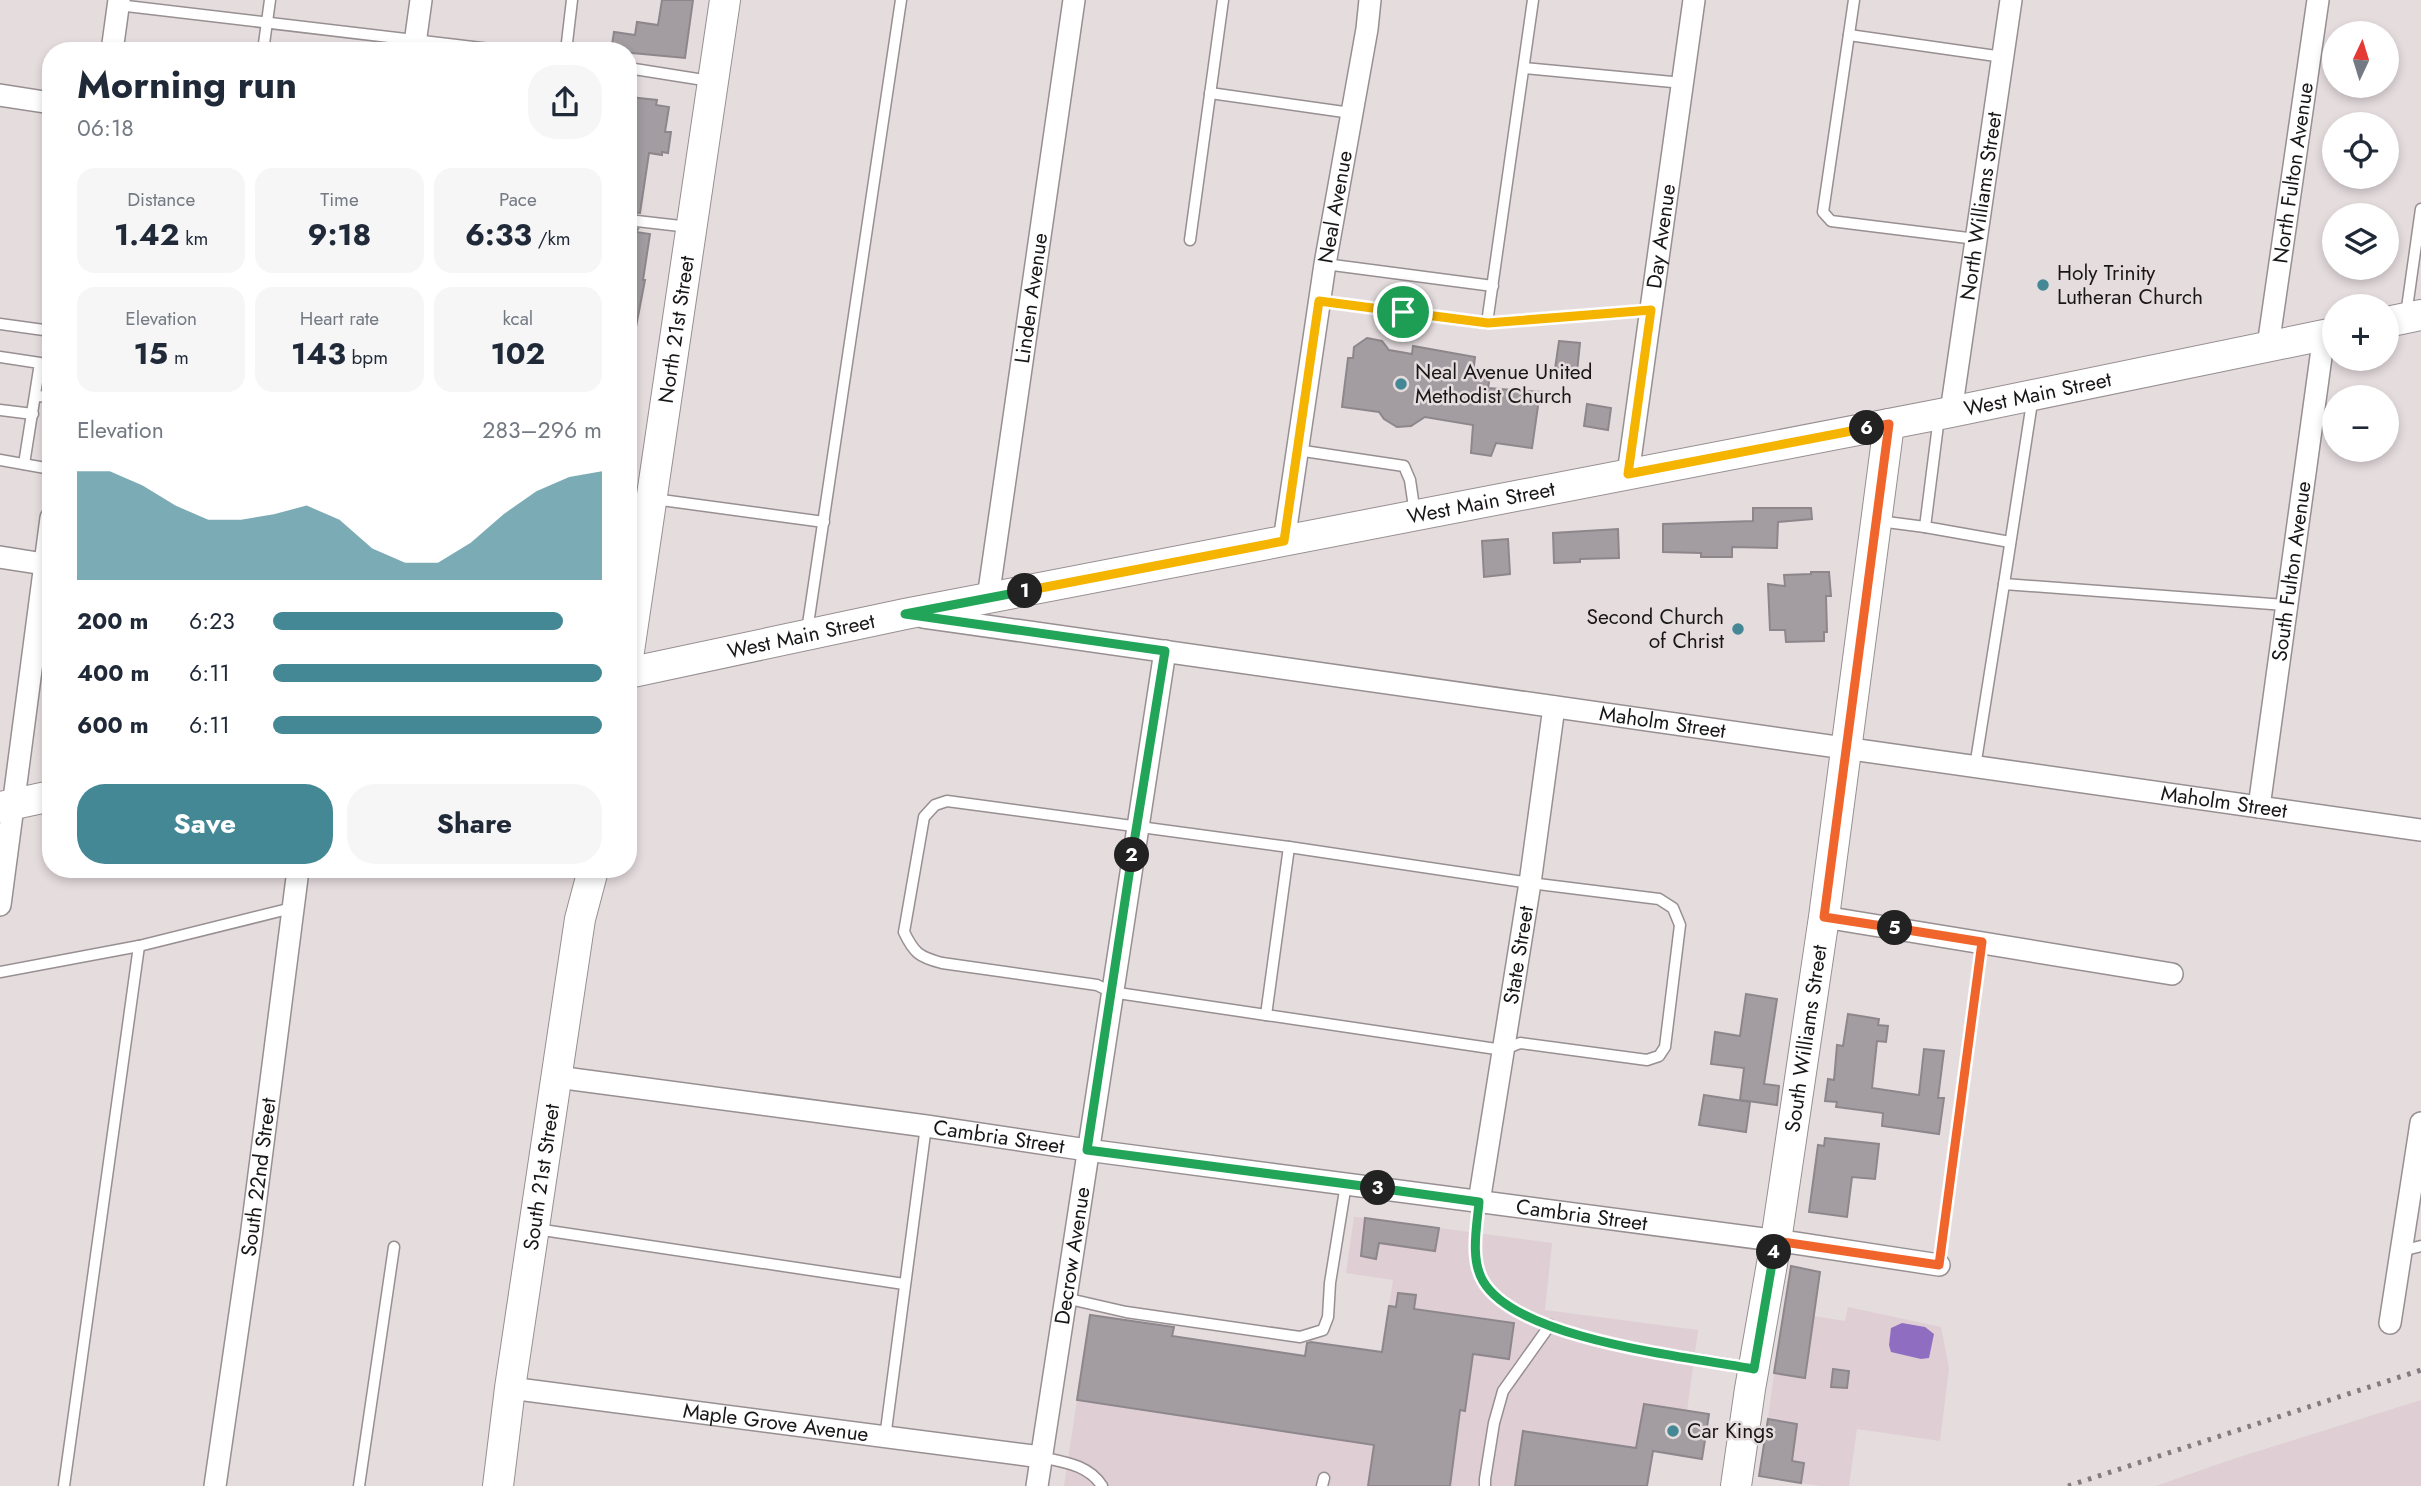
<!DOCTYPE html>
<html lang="en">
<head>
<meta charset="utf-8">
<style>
	:root { --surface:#fff; --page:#f6f6f7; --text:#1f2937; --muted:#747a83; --accent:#448896 }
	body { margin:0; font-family:Jost,sans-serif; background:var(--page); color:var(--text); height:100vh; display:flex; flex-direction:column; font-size:26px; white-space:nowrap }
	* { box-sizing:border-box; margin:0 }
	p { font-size:23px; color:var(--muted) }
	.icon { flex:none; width:38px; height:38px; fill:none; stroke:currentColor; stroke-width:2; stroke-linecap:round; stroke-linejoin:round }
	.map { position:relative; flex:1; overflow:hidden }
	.details { position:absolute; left:42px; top:42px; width:595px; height:836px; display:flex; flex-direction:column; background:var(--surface); border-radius:28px; box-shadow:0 4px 10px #0003 }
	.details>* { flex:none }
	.needle { width:46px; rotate:4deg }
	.tools { position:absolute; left:2322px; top:21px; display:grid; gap:14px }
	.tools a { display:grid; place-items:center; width:77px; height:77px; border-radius:50%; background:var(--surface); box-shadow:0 4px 10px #0003; font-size:35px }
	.pin { position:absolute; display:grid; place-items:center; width:60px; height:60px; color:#fff; margin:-30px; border:4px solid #fff; border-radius:50%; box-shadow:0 2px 7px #0007 }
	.km { position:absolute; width:35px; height:35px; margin:-18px; border-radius:50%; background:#222; color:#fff; font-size:19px; line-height:35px; text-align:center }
	.round { display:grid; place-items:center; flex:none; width:74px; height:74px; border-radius:28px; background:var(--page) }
	.overview { display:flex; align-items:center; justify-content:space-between; height:119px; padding:0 35px }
	h1 { font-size:38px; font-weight:700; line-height:52px }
	.metrics { display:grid; grid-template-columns:repeat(3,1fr); gap:10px; height:119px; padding:7px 35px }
	.metrics div { display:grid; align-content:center; border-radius:18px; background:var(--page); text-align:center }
	.metrics b { font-size:30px; font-weight:700 }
	.metrics small { font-size:19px; font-weight:400 }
	.metrics p { font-size:19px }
	.chart { height:196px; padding:14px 35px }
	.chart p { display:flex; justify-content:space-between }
	.chart svg { width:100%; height:126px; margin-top:7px; fill:var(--accent); opacity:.7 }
	.button { display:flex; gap:14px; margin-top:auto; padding:14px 35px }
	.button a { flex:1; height:80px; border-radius:28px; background:var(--accent); color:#fff; font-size:28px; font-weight:700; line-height:80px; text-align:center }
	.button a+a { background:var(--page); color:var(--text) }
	ul { padding:0 35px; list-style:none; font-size:23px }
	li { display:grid; grid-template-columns:112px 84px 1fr; align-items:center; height:52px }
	li i { height:18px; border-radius:9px; background:var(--accent) }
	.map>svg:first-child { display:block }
	.built { fill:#dfced3 }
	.water { fill:#8f6ec2 }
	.building { fill:#a39da2; stroke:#8d878c; stroke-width:2 }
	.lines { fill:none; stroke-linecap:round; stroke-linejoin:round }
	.lane-casing { stroke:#978f91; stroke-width:13 }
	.street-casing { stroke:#978f91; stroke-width:24 }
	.secondary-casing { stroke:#978f91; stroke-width:32 }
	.lane { stroke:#fff; stroke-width:10 }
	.street { stroke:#fff; stroke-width:21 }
	.secondary { stroke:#fff; stroke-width:30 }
	.rail { stroke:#827c7e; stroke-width:5; stroke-dasharray:3.5 7; stroke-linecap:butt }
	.split-1-casing { stroke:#fff; stroke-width:14 }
	.split-2-casing { stroke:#fff; stroke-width:14 }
	.split-3-casing { stroke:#fff; stroke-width:14 }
	.split-4-casing { stroke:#fff; stroke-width:14 }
	.split-5-casing { stroke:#fff; stroke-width:14 }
	.split-6-casing { stroke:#fff; stroke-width:14 }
	.split-7-casing { stroke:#fff; stroke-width:14 }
	.split-1 { stroke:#f5b400; stroke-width:9 }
	.split-2 { stroke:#22a559; stroke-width:9 }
	.split-3 { stroke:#22a559; stroke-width:9 }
	.split-4 { stroke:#22a559; stroke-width:9 }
	.split-5 { stroke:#f0652b; stroke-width:9 }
	.split-6 { stroke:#f0652b; stroke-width:9 }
	.split-7 { stroke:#f5b400; stroke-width:9 }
	.poi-dot { fill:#448896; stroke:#e5dcde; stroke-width:2.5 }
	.labels { text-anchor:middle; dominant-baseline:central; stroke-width:5; stroke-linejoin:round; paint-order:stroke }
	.street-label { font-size:21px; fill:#191617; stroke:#e5dcde }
	.poi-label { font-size:21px; fill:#191617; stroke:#e5dcde; text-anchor:start }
</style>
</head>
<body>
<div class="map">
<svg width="2421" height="1486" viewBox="0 0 2421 1486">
	<rect width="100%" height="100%" fill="#e5dcde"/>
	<g class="built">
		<polygon points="1354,1217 1365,1218 1361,1256 1376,1259 1379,1243 1435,1251 1439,1228 1552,1243 1545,1310 1698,1330 1687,1411 1644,1404 1636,1448 1524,1431 1515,1486 1450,1486 1460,1410 1465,1411 1473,1354 1509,1359 1514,1323 1414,1309 1416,1295 1399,1293 1396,1307 1389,1306 1393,1280 1346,1273"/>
		<polygon points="1848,1307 1941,1327 1949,1368 1940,1441 1857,1429 1849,1486 1822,1486 1801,1483 1804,1463 1792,1461 1797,1424 1768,1419 1774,1373 1805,1377 1814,1316 1845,1321"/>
		<polygon points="1077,1400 1374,1445 1368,1486 1064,1486"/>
		<polygon points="2421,1400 2421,1486 2156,1486 2230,1460"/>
	</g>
	<polygon class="water" points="1902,1323 1925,1327 1934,1334 1929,1358 1921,1359 1891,1352 1889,1345 1891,1328"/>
	<g class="building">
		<polygon points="662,0 693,0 685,58 611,51 614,32 635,35 637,22 658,25"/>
		<polygon points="629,97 657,100 656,105 669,107 665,132 671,132 668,153 662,152 662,155 649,153 640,213 628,212"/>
		<polygon points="628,228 638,229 636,232 650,234 643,280 645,280 636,327 628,326"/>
		<polygon points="1367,338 1382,341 1389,350 1412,354 1413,346 1475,357 1473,374 1490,376 1488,388 1540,392 1532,448 1496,443 1491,456 1471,453 1473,425 1425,417 1411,426 1397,427 1384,419 1379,412 1342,407 1348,358 1353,358 1354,347"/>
		<polygon points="1559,341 1580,343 1577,372 1555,369"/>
		<polygon points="1587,404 1611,408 1608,430 1584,426"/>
		<polygon points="1753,508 1811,508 1812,519 1778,522 1777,548 1732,547 1732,557 1701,557 1701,553 1663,552 1663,524 1753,521"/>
		<polygon points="1618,529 1619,558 1580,559 1580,562 1554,563 1553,533"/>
		<polygon points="1508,539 1510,574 1484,577 1482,541"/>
		<polygon points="1811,572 1829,572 1831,596 1826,596 1827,632 1824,632 1824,641 1786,642 1785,630 1770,630 1768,584 1785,586 1784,575 1811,574"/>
		<polygon points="1746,994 1777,999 1764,1084 1779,1086 1777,1105 1740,1100 1744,1068 1711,1064 1715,1032 1740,1036"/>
		<polygon points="1848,1014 1879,1019 1878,1025 1888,1026 1886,1042 1877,1041 1872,1088 1919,1095 1924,1049 1944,1051 1938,1098 1944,1098 1939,1134 1882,1126 1883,1113 1836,1107 1837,1102 1825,1101 1828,1079 1834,1080 1837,1045 1843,1046"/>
		<polygon points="1704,1095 1750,1102 1746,1132 1699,1125"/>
		<polygon points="1825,1138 1879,1144 1875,1179 1852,1177 1847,1217 1809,1212 1818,1145 1824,1146"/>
		<polygon points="1365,1218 1439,1228 1435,1251 1379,1243 1376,1259 1361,1256"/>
		<polygon points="1791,1266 1820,1272 1805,1378 1774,1373"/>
		<polygon points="1398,1293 1416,1295 1414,1309 1514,1323 1509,1359 1473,1354 1465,1411 1460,1410 1450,1486 1368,1486 1374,1445 1077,1400 1090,1315 1174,1327 1172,1336 1305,1356 1307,1343 1311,1342 1382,1352 1389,1306 1396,1307"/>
		<polygon points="1833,1369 1849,1371 1847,1388 1831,1387"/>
		<polygon points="1644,1404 1709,1414 1702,1459 1653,1451 1647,1486 1515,1486 1523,1431 1636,1448"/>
		<polygon points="1768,1419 1797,1424 1792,1461 1804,1463 1801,1483 1759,1476"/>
	</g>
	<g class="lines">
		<g class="lane-casing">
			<g id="lane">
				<polyline points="1854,0 1823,212 1831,221 1976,239"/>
				<polyline points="118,5 507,51"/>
				<polyline points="1849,35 2003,57"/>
				<polyline points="263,51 270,0"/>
				<polyline points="566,51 572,0"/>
				<polyline points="628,68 710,81"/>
				<polyline points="1524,68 1683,83"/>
				<polyline points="1210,93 1351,113"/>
				<polyline points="628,220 689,227"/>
				<polyline points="1190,240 1223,0"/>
				<polyline points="1325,264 1493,286"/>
				<polyline points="1319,301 1487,323 1651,310"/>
				<polyline points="2406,315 2421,209"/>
				<polyline points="1487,323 1533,0"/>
				<polyline points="0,324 51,331"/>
				<polyline points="0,357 40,363 24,464"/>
				<polyline points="36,396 51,397"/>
				<polyline points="0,410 33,414"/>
				<polyline points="1939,417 1925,527 2010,542"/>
				<polyline points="1297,450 1404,466 1410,480 1415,514"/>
				<polyline points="0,460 51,469"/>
				<polyline points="654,499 824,522"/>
				<polyline points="1879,521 1925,527"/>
				<polyline points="2004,584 2033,396"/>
				<polyline points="807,631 901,0"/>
				<polyline points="1975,767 2004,584 2285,605"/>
				<path d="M947,801L1289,847L1530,883L1659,899L1673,908L1680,925L1665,1047L1659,1056L1647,1060L1520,1043L1503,1050L1111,992L1097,985L942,963C919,957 914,953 904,932L924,817L935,805Z"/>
				<polyline points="0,972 139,946 292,908"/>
				<polyline points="1266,1015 1289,847"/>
				<path d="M1479,1202C1477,1226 1470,1259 1483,1281C1517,1340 1686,1356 1751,1368"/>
				<polyline points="536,1229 904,1284"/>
				<polyline points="2401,1251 2421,1246"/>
				<polyline points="1939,1265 1982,941"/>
				<polyline points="1065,1298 1126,1312 1300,1337 1323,1330 1328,1317 1330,1283 1346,1184"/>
				<polyline points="885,1438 926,1126"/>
				<path d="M1041,1457C1064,1462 1089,1465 1102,1486"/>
				<polyline points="64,1486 139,946"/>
				<polyline points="359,1486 394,1247"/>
				<polyline points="1322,1486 1324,1478"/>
				<polyline points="1485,1486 1485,1479 1494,1423 1503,1391 1550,1325"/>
			</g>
		</g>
		<g class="street-casing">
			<g id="street">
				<polyline points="112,51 119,0"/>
				<polyline points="414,51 421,0"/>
				<polyline points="0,95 51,103"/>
				<path id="s1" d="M2268,346L2318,0"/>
				<path id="s2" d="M1951,412L2011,0"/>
				<path id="s3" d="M1628,474L1694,0"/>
				<path id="s4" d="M1284,541L1325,264L1367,29L1370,0"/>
				<polyline points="0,557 44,564"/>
				<path id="s5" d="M988,598L1074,0"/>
				<path id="s6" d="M923,617L2421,830"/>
				<path id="s7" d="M2259,807L2324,335"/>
				<polyline points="0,905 51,518"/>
				<polyline points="1824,917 2172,974"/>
				<path id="s8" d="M557,1077L926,1126L1087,1150L1795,1243L1939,1265"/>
				<path id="s9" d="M1479,1202L1530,883L1554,707"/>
				<polyline points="2390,1323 2421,1123"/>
				<path id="s10" d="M510,1388L1041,1457"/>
				<path id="s11" d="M215,1486L251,1237L298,870"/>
				<path id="s12" d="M1037,1486L1165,651"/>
			</g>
		</g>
		<g class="secondary-casing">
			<g id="secondary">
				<polyline points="2387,322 2421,315"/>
				<path id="s13" d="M628,658L725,0"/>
				<path id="s14" d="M628,673L905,614L1951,412L2334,333"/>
				<polyline points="0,807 51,796"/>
				<path id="s15" d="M498,1486L510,1388L580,919L593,870"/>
				<path id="s16" d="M1736,1486L1750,1389L1776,1241L1824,917L1889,424"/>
			</g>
		</g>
		<use href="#lane" class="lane"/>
		<use href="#street" class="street"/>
		<use href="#secondary" class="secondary"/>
		<polyline class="rail" points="2068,1486 2421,1370"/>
	</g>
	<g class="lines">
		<g class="split-1-casing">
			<polyline id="split-1" points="1025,591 1284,541 1319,301 1403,312"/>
		</g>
		<g class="split-2-casing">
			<polyline id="split-2" points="1025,591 905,614 1165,651 1132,855"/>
		</g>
		<g class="split-3-casing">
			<polyline id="split-3" points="1132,855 1087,1150 1378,1188"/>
		</g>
		<g class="split-4-casing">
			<path id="split-4" d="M1378,1188L1479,1202C1477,1226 1470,1259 1483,1281C1517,1340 1689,1357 1754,1369L1774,1252"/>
		</g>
		<g class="split-5-casing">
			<polyline id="split-5" points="1774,1252 1776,1241 1939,1265 1982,942 1895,928"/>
		</g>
		<g class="split-6-casing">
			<polyline id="split-6" points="1867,428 1889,424 1824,917 1895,928"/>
		</g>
		<g class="split-7-casing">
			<polyline id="split-7" points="1403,312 1488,323 1651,310 1628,474 1867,428"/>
		</g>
		<use href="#split-1" class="split-1"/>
		<use href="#split-2" class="split-2"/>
		<use href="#split-3" class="split-3"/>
		<use href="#split-4" class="split-4"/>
		<use href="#split-5" class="split-5"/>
		<use href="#split-6" class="split-6"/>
		<use href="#split-7" class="split-7"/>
	</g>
	<g class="poi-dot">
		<circle cx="2043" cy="285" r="7"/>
		<circle cx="1401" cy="384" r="7"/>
		<circle cx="1738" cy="629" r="7"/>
		<circle cx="1673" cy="1431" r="7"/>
	</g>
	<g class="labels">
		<g class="street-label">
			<text stroke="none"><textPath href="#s1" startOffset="175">North Fulton Avenue</textPath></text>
			<text stroke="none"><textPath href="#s2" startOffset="208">North Williams Street</textPath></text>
			<text stroke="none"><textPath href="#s4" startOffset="338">Neal Avenue</textPath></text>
			<text stroke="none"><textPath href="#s3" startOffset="240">Day Avenue</textPath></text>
			<text stroke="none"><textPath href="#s5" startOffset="303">Linden Avenue</textPath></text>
			<text stroke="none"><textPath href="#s13" startOffset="332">North 21st Street</textPath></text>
			<text stroke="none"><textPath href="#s14" startOffset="1437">West Main Street</textPath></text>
			<text stroke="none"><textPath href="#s14" startOffset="870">West Main Street</textPath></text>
			<text stroke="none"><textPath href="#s7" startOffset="238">South Fulton Avenue</textPath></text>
			<text stroke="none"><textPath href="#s14" startOffset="177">West Main Street</textPath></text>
			<text stroke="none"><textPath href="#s6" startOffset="747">Maholm Street</textPath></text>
			<text stroke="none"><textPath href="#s6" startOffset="1314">Maholm Street</textPath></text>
			<text stroke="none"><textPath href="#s9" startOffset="250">State Street</textPath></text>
			<text stroke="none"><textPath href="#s16" startOffset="453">South Williams Street</textPath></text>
			<text stroke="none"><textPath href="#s8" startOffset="446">Cambria Street</textPath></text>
			<text stroke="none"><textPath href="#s15" startOffset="312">South 21st Street</textPath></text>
			<text stroke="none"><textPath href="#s11" startOffset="312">South 22nd Street</textPath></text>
			<text stroke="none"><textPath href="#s8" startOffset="1034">Cambria Street</textPath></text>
			<text stroke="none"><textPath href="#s12" startOffset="233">Decrow Avenue</textPath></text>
			<text stroke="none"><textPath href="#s10" startOffset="268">Maple Grove Avenue</textPath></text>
		</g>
		<g class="poi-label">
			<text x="2057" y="273">Holy Trinity<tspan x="2057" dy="24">Lutheran Church</tspan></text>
			<text x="1415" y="372">Neal Avenue United<tspan x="1415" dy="24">Methodist Church</tspan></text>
			<text x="1724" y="617" text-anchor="end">Second Church<tspan x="1724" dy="24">of Christ</tspan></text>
			<text x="1687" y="1431">Car Kings</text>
		</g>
	</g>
</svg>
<div class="tools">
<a><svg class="needle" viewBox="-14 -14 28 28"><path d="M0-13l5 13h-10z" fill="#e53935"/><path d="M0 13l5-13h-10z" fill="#747a83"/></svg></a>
<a><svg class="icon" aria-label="locate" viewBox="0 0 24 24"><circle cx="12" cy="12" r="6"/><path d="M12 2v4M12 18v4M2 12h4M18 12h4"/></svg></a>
<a><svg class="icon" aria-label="layers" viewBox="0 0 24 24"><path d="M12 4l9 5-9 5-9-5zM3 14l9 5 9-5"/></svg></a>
<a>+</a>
<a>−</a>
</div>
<div class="pin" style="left:1403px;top:312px;background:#1e9e55"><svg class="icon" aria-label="arrive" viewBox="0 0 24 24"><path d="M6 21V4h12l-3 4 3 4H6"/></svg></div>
<b class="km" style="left:1025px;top:591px">1</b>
<b class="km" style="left:1132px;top:855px">2</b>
<b class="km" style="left:1378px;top:1188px">3</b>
<b class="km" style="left:1774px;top:1252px">4</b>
<b class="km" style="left:1895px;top:928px">5</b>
<b class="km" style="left:1867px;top:428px">6</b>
<section class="details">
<div class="overview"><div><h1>Morning run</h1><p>06:18</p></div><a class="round"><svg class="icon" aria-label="share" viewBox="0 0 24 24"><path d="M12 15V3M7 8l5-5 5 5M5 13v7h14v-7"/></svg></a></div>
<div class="metrics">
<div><p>Distance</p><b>1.42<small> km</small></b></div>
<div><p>Time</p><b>9:18</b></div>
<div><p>Pace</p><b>6:33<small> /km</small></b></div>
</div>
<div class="metrics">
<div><p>Elevation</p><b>15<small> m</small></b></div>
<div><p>Heart rate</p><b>143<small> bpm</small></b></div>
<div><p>kcal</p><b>102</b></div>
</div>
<div class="chart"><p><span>Elevation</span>283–296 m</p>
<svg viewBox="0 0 160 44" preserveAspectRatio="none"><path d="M0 44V6L10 6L20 11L30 18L40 23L50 23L60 21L70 18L80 23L90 33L100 38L110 38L120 31L130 21L140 13L150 8L160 6V44z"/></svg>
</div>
<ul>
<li><b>200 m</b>6:23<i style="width:88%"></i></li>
<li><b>400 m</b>6:11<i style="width:100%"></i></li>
<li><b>600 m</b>6:11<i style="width:100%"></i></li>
</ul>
<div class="button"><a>Save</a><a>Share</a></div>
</section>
</div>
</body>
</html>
